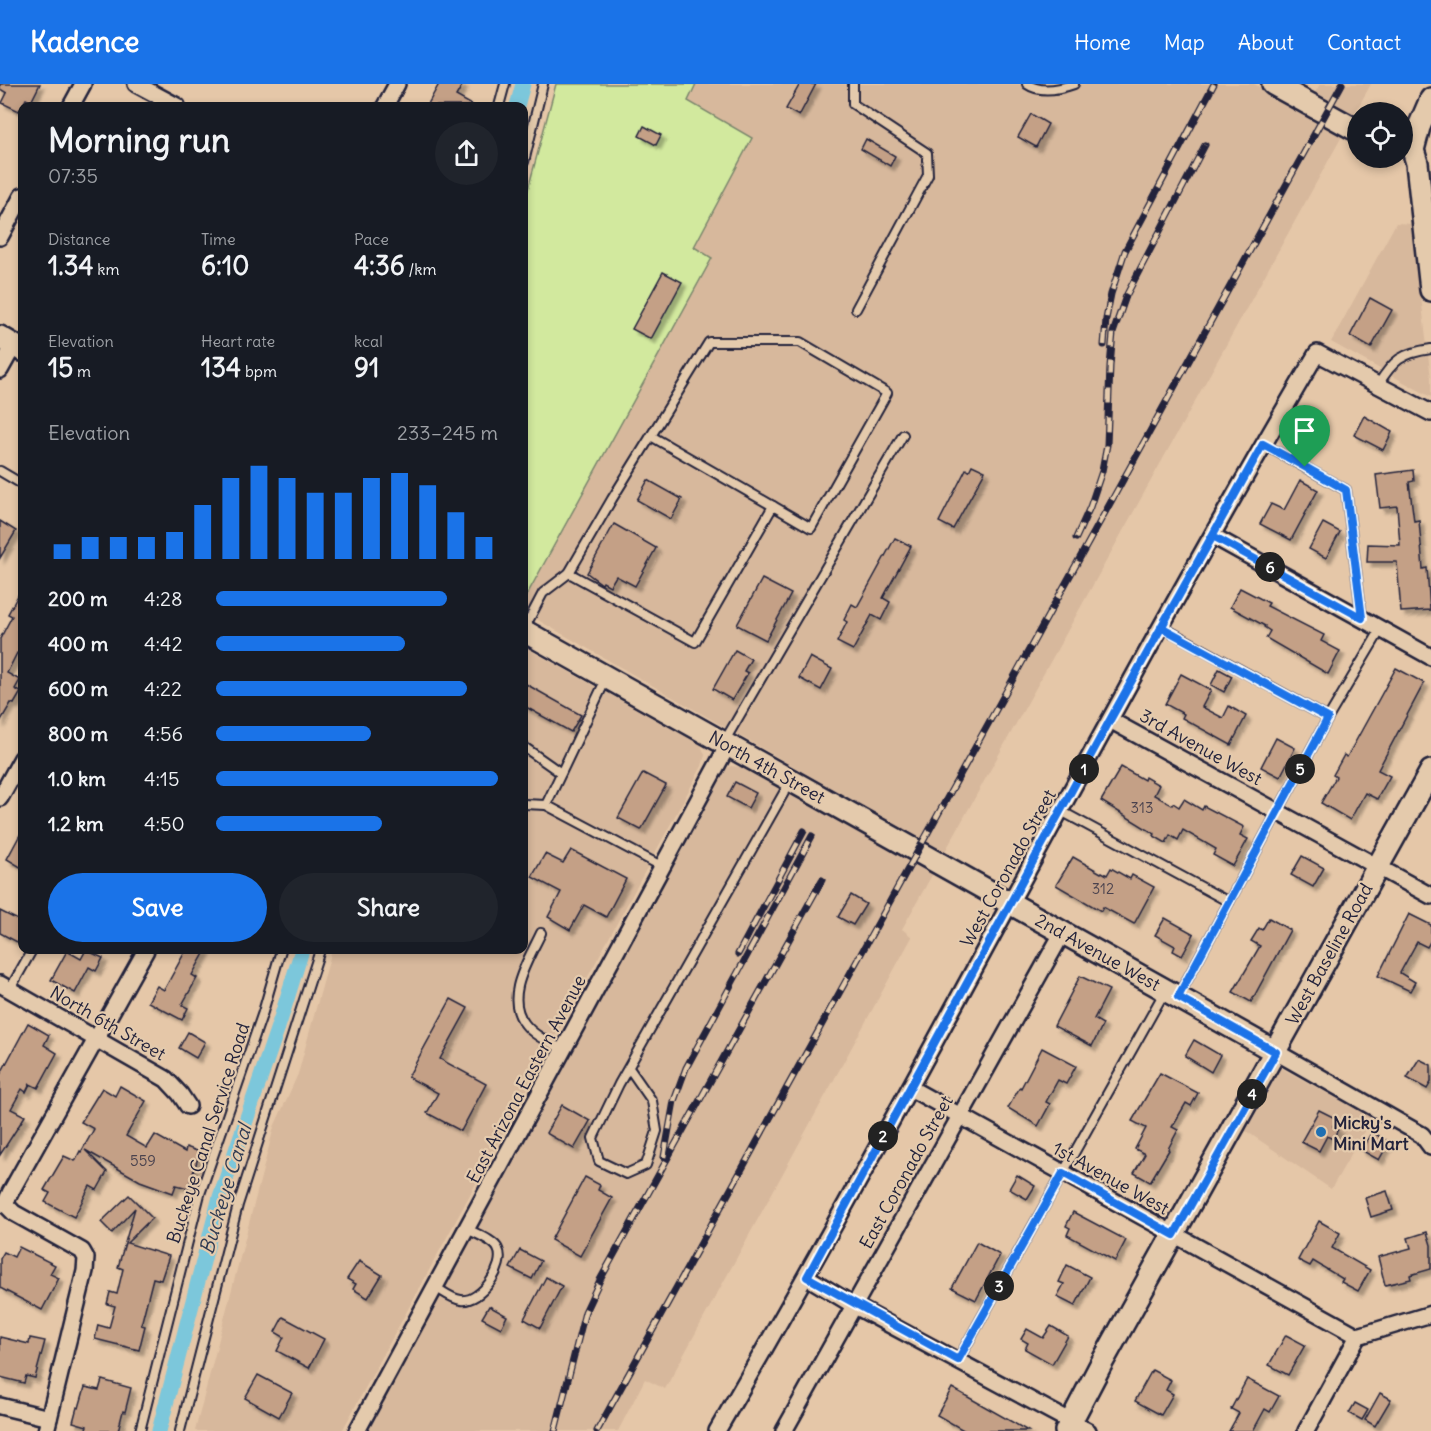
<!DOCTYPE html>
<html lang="en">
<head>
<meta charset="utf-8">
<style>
	:root { --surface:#171b24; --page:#20242c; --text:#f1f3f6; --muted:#9ea1a6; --accent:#1a73e8 }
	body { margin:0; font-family:Delius,sans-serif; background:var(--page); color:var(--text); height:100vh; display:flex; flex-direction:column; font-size:22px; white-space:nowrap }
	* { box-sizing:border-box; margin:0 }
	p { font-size:20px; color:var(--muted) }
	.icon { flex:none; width:33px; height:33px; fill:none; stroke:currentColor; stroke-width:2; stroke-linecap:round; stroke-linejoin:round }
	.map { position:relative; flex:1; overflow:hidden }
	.panel { position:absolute; left:18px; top:18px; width:510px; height:852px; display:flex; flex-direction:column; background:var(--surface); border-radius:12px; box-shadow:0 3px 9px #0003 }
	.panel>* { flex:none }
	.controls { position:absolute; left:1347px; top:18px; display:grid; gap:12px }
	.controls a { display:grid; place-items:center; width:66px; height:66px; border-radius:50%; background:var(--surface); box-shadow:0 3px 9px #0003; font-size:30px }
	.pin { position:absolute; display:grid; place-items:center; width:51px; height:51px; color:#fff; margin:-62px -26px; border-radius:50% 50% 50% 0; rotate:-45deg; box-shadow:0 0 6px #0007 }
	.pin .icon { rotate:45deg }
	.km { position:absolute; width:30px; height:30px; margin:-15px; border-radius:50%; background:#222; color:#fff; font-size:16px; line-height:30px; text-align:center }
	.round { display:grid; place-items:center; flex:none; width:63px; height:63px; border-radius:32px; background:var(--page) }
	.overview { display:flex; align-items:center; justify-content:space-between; height:102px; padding:0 30px }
	h1 { font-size:33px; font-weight:700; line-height:45px }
	.figures { display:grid; grid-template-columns:repeat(3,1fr); gap:9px; height:102px; padding:6px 30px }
	.figures div { display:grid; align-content:center }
	.figures b { font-size:26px; font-weight:700 }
	.figures small { font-size:16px; font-weight:400 }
	.figures p { font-size:16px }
	.chart { height:168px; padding:12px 30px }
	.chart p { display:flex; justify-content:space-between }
	.chart svg { width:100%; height:108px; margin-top:6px; stroke:var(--accent); stroke-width:6 }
	.primary-button { display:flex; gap:12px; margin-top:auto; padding:12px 30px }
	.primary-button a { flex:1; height:69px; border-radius:36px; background:var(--accent); color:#fff; font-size:24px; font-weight:700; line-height:69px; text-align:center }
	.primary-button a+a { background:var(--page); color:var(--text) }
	ul { padding:0 30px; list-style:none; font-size:20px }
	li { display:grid; grid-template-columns:96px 72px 1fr; align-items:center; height:45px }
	li i { height:15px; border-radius:8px; background:var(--accent) }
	header { display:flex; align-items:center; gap:36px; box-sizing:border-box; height:84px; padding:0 30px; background:var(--accent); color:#fff }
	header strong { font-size:28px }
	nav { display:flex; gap:33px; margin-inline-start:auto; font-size:21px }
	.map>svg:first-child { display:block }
	.built { fill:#d7b89c }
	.green { fill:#d2e99e; stroke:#7a866c; stroke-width:1.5 }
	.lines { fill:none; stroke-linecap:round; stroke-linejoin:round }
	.canal { stroke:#7bc7db; stroke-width:15 }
	.building { fill:#c4a086; stroke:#22223b; stroke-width:1.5; filter:url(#shadow) }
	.lane-casing { stroke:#22223b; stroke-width:12 }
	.street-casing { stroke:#22223b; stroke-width:20 }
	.secondary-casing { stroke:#22223b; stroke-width:26 }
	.lane { stroke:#e4caac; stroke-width:8 }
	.street { stroke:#e4caac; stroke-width:15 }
	.secondary { stroke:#e4caac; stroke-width:21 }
	.rail-casing { stroke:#22223b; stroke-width:7 }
	.rail { stroke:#e4caac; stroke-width:4.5; stroke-dasharray:14; stroke-linecap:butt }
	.route-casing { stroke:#fff; stroke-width:12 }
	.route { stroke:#1a73e8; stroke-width:8 }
	.poi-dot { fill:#1f6fb2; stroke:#e4caac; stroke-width:2 }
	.labels { text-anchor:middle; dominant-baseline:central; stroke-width:4.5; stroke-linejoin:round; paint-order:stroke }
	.number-label { font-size:15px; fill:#4a424e }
	.street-label { font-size:18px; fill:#22223b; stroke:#e4caac }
	.poi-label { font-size:18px; font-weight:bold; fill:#22223b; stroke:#e4caac; text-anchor:start }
	.water-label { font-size:20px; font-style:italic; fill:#2f3b53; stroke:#e4caac }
</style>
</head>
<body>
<header>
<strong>Kadence</strong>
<nav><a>Home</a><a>Map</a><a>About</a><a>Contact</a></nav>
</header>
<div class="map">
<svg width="1431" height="1347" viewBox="0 0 1431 1347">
	<defs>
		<filter id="shadow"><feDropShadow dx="4.5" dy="4.5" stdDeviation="1.5" flood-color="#0004"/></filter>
	</defs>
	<rect width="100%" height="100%" fill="#e5c7a8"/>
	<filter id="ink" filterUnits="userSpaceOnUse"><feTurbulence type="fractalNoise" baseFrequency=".0167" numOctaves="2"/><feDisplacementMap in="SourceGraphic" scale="12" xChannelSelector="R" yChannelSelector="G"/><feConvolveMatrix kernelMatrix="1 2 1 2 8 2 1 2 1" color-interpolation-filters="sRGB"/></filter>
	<g filter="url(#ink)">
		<g class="built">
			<polygon points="696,0 1254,0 1304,28 1320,0 1371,0 902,845 912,853 665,1305 645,1295 618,1347 368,1347 723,686 731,682 741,683 896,769 908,748 524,528 524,516 712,174 694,164 751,55 687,17"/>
			<polygon points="1396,139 1412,140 1431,294 1431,313 1331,258"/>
			<polygon points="524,563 701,661 705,671 702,682 342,1347 195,1347 274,1043 298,990 332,866 524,866"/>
			<polygon points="1281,984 1372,1034 1331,1105 1246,1047"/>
		</g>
		<polygon class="green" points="556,0 696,0 688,17 752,54 694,163 712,174 524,516 524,120"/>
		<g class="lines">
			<g class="canal">
				<polyline points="517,22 523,0"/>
				<polyline points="159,1347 220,1113 281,934 302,866"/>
			</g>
		</g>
		<g class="building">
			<polygon points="0,0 40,0 31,18 26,15 19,27 2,19 7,9 0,5"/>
			<polygon points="439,0 463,0 456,12 474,22 427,22"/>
			<polygon points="800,0 816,0 799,32 786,25"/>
			<polygon points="1031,30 1048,40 1036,63 1018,53"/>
			<polygon points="644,42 661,51 656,61 639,52"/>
			<polygon points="866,55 895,72 890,82 861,65"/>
			<polygon points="663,188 682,198 651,255 632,245"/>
			<polygon points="1370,214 1392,226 1371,264 1350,252"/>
			<polygon points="1364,332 1392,348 1383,366 1354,351"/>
			<polygon points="972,381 985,387 953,445 939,438 966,385 969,387"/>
			<polygon points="1413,386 1414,397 1409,398 1414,437 1419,436 1423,485 1427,484 1430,526 1401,528 1397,478 1367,478 1368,460 1400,461 1397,422 1380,424 1376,391"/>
			<polygon points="648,396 682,415 671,435 637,416"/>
			<polygon points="1300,396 1318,406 1291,456 1260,440 1271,420 1284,426"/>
			<polygon points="0,437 16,447 0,474"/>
			<polygon points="1323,439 1340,448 1326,474 1309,465"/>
			<polygon points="614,440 656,464 635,502 616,492 610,502 603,498 602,500 587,489"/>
			<polygon points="895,454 911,462 883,514 890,518 881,536 872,531 853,566 837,558 847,538 844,536 852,520 857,523"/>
			<polygon points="762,495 791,510 766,556 737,541"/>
			<polygon points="22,504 22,572 17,569 7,589 20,596 15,605 21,608 14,620 11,619 0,638 0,555 12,532 8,530"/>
			<polygon points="1240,504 1269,519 1267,522 1324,551 1321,557 1340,567 1328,590 1266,554 1270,547 1264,543 1265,542 1230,523"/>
			<polygon points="735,566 751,575 744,587 748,589 732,616 713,605"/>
			<polygon points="810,573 832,585 821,606 799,594"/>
			<polygon points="1396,584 1424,599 1378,686 1390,692 1377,715 1365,709 1350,736 1321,719 1336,693 1333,691 1344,671 1347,673"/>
			<polygon points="1219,585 1232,592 1224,608 1211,601"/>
			<polygon points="1181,590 1211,606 1202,623 1223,634 1229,622 1246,632 1231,661 1182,634 1184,630 1165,620"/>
			<polygon points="524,599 581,631 571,648 524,622"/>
			<polygon points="1276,654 1295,664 1280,693 1261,683"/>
			<polygon points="1121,683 1144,696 1145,693 1159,701 1154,711 1172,721 1173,719 1179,723 1184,715 1202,726 1204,722 1244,743 1240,751 1248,755 1233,782 1213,771 1216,765 1183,746 1178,756 1170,751 1166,759 1154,752 1155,750 1101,717"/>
			<polygon points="643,689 666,701 641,746 618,734"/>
			<polygon points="735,698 756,709 748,724 727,713"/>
			<polygon points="22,747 22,784 7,775"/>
			<polygon points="571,766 626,795 606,833 584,821 570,846 548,833 561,808 532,793 545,770 563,779"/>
			<polygon points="1302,772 1324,784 1313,803 1291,791"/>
			<polygon points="1073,773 1101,789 1102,788 1107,791 1111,784 1130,795 1132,791 1154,803 1134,840 1103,823 1101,827 1056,801"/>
			<polygon points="851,811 866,820 853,841 838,833"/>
			<polygon points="0,827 22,838 22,852 19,859 0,849"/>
			<polygon points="1409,830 1431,841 1431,856 1427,863 1417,858 1400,889 1415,898 1410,907 1378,892"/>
			<polygon points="1165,834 1194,850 1182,872 1173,867 1175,862 1155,851"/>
			<polygon points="1269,834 1290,846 1251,918 1233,908 1260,862 1251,857 1259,844 1262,846"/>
			<polygon points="86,866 103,874 96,887 89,883 75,909 51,896 67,867 81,875"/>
			<polygon points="186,866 206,866 192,891 197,894 182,921 188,924 182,936 148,918 157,902 164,906"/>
			<polygon points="1080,892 1109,906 1094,935 1103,940 1092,962 1054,942"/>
			<polygon points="451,915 468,924 440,975 486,1000 461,1047 427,1029 438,1009 408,993"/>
			<polygon points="28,939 49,951 44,961 57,969 38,1004 30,1000 26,1008 22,1005 11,1025 25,1032 0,1071 0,991"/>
			<polygon points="188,948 205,958 196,974 179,964"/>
			<polygon points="1194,956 1220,971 1211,988 1185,972"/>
			<polygon points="1042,964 1076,982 1066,1000 1058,996 1046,1018 1050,1020 1038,1042 1008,1024 1020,1003 1021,1004"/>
			<polygon points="1419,975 1431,981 1431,998 1427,1005 1407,994"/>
			<polygon points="1160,989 1198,1009 1191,1022 1186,1019 1172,1043 1178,1046 1168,1065 1169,1066 1150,1098 1134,1089 1145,1070 1135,1065 1146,1044 1132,1037"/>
			<polygon points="120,1002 146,1017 126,1052 147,1064 155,1051 185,1068 186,1063 200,1068 188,1104 176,1101 173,1109 140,1097 85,1066 107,1088 97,1106 90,1102 74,1133 45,1118 50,1109 44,1106 64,1072 75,1077 80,1067 81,1068 94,1045 81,1038 102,1004 115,1012"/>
			<polygon points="562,1021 590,1037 574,1065 546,1049"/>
			<polygon points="1319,1026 1337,1035 1333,1042 1338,1045 1333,1055 1327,1052 1319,1067 1301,1058"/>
			<polygon points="1372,1048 1389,1058 1379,1076 1361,1066"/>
			<polygon points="1017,1091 1035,1102 1027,1115 1009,1105"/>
			<polygon points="585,1093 600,1101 598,1106 612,1114 580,1172 551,1156"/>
			<polygon points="1387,1107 1393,1126 1371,1133 1365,1114"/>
			<polygon points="129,1111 152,1134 127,1159 169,1172 161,1196 153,1194 141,1241 145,1242 139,1266 95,1255 98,1241 109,1244 115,1222 107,1220 110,1208 117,1210 123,1185 118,1183 135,1124 112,1149 101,1138"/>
			<polygon points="1073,1128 1126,1156 1115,1177 1067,1151 1070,1144 1066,1142"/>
			<polygon points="1319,1137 1340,1149 1332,1164 1370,1186 1358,1207 1341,1198 1343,1195 1313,1177 1310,1182 1298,1176"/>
			<polygon points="1427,1148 1431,1161 1431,1185 1410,1191 1411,1195 1385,1201 1378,1173 1411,1164 1408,1154"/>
			<polygon points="977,1158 1000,1171 976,1216 952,1204"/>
			<polygon points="19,1163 55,1181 50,1190 59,1194 42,1226 0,1204 0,1175 4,1168 14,1173"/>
			<polygon points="520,1166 541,1177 532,1195 510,1184"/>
			<polygon points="359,1177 382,1191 368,1214 353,1205 356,1200 347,1195"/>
			<polygon points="1067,1181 1090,1193 1075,1222 1057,1213 1064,1200 1059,1198"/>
			<polygon points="546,1193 562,1202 540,1244 524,1235"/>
			<polygon points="489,1222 507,1232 501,1244 482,1234"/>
			<polygon points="283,1233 324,1255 309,1284 277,1267 284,1253 275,1248"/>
			<polygon points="1051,1242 1068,1252 1052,1280 1025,1265 1028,1259 1021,1255 1027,1245 1043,1254"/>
			<polygon points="1286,1251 1305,1261 1288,1291 1269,1281"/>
			<polygon points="0,1253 29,1260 30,1254 45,1257 35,1294 26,1292 24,1299 0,1293"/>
			<polygon points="1152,1286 1171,1296 1166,1306 1173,1310 1161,1331 1135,1317"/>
			<polygon points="258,1291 292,1309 279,1333 245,1314"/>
			<polygon points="1247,1295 1279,1312 1270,1328 1265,1325 1253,1347 1229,1347 1239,1329 1231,1325"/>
			<polygon points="102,1296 131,1304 125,1328 123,1327 118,1347 85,1347 87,1342 73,1338 77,1323 79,1324 85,1303 99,1306"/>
			<polygon points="952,1304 1028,1347 965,1347 937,1331"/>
			<polygon points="1380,1309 1391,1315 1375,1342 1365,1336"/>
			<polygon points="1355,1319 1368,1326 1362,1336 1349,1329"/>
		</g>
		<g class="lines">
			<g class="lane-casing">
				<g id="lane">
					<polyline points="853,0 853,20 927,69 928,91 856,225"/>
					<path d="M1027,0C1040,9 1060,5 1074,0"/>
					<polyline points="499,22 505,0"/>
					<polyline points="524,78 543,0"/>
					<polygon points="709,258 800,258 887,309 811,444 773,422 695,558 569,489 612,415"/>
					<path d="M1378,301C1393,276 1402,269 1431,265"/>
					<polyline points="651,352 773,422"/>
					<polyline points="1263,360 1346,406 1362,534"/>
					<polyline points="0,387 22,400"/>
					<polyline points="1162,543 1328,634"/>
					<polyline points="524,545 543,509 569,489"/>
					<polyline points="606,595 546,721 663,783"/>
					<polyline points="724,658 903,351"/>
					<polyline points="524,663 561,689"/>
					<polyline points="524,720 546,721"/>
					<polyline points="1061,727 1229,818"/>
					<path d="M541,849C529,875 503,913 525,940C534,952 551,959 564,966"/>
					<polyline points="10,905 32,866"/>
					<polyline points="1179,911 1328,634 1381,545"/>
					<polyline points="629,984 652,1017 657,1047 646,1081 626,1090 599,1077 593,1054 619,1000 790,698"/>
					<path d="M435,1203C442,1207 452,1215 461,1216C480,1219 507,1182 498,1165C494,1156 476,1150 467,1145"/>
					<polyline points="958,1276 1165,907"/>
					<polyline points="140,1347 200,1110 263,928 281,866"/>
					<polyline points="180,1347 238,1121 320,866"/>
				</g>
			</g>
			<g class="street-casing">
				<g id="street">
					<polyline points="136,0 177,22"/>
					<polyline points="71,22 83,0"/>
					<polyline points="385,22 397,0"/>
					<polyline points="0,153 22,112"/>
					<polyline points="0,286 14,261"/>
					<polyline points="1213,452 1431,573"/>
					<polyline points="1110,636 1431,812"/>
					<polyline points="0,714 22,674"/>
					<polyline points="0,900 166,995 180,1010 188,1022"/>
					<polyline points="1276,968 1422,1051 1431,1063"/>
					<polyline points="910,1004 1358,1252"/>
					<polyline points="807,1193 855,1222 1088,1347"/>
					<polyline points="1358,1252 1431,1230"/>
					<polyline points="0,1322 49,1334"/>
					<polyline points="46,1347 85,1187 86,1174 82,1167 14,1129 5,1120 10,1109 146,866"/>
					<polyline points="357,1347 728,661"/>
					<path d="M717,1347C924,992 1108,623 1317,269L1431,329"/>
					<polyline points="784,1347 1063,848"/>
					<polyline points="1306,1347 1358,1252"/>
				</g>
			</g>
			<g class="secondary-casing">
				<g id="secondary">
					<polyline points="1273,0 1358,47"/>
					<polyline points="1431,15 1419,43 1413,66 1417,79 1431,206"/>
					<polyline points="0,253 22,266"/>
					<polyline points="524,547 1276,968"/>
					<polyline points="1066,1347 1100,1282 1431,687"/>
				</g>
			</g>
			<use href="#lane" class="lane"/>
			<use href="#street" class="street"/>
			<use href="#secondary" class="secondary"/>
			<g class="rail-casing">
				<g id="rail">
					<polyline points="1104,261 1106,235 1111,210 1125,167 1214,0"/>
					<polyline points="1076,454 1090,423 1102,387 1107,361 1110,282 1113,249 1126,212 1205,61"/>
					<polyline points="738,870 804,747"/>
					<polyline points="664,1073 674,1017 686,984 812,752"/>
					<polyline points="555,1347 585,1228 600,1196 822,796"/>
					<polyline points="597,1347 1342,0"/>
				</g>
			</g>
			<use href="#rail" class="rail"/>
		</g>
	</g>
	<g class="lines" filter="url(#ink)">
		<g class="route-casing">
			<polyline id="route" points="1305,383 1263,360 1110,636 807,1193 958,1276 1063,1089 1174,1151 1276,968 1178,913 1328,634 1161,543 1213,452 1362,534 1346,406 1305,383"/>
		</g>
		<use href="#route" class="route"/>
	</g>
	<circle class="poi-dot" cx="1321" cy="1048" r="6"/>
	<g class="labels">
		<g class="number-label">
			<text x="1142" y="723">313</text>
			<text x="1103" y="804">312</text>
			<text x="143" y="1076">559</text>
		</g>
		<g class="street-label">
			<text transform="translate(1201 663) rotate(29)">3rd Avenue West</text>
			<text transform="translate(767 683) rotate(29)">North 4th Street</text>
			<text transform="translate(1008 784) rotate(-61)">West Coronado Street</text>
			<text transform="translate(1098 868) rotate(29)">2nd Avenue West</text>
			<text transform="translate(1329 870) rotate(-61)">West Baseline Road</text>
			<text transform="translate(108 939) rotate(30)">North 6th Street</text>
			<text transform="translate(526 995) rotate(-62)">East Arizona Eastern Avenue</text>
			<text transform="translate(208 1049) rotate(-72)">Buckeye Canal Service Road</text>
			<text transform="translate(906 1088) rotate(-61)">East Coronado Street</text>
			<text transform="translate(1111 1094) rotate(29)">1st Avenue West</text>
		</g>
		<g class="poi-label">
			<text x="1333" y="1038">Micky's<tspan x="1333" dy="21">Mini Mart</tspan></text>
		</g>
		<g class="water-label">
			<text transform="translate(225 1105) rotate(-73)">Buckeye Canal</text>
		</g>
	</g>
</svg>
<div class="controls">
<a><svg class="icon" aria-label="locate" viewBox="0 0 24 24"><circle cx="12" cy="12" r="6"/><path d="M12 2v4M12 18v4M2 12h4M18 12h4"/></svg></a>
</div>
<div class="pin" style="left:1305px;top:383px;background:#1e9e55"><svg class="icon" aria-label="arrive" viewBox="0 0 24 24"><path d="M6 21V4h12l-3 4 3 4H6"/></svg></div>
<b class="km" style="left:1084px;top:685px">1</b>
<b class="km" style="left:883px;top:1052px">2</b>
<b class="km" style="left:999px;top:1202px">3</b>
<b class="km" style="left:1252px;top:1010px">4</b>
<b class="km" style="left:1300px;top:685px">5</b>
<b class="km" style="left:1270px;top:483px">6</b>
<section class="panel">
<div class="overview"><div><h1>Morning run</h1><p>07:35</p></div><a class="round"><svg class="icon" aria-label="share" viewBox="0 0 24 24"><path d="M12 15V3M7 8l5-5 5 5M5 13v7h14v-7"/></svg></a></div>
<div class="figures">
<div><p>Distance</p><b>1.34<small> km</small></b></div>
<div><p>Time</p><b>6:10</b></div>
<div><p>Pace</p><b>4:36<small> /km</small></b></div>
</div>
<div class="figures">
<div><p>Elevation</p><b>15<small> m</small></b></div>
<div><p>Heart rate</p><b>134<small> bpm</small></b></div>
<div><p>kcal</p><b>91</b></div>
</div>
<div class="chart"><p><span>Elevation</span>233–245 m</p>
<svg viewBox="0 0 160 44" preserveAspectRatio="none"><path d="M5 44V38M15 44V35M25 44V35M35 44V35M45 44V33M55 44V22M65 44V11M75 44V6M85 44V11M95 44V17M105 44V17M115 44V11M125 44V9M135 44V14M145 44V25M155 44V35"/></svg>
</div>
<ul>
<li><b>200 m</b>4:28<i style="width:82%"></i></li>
<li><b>400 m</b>4:42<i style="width:67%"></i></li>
<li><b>600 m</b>4:22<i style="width:89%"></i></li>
<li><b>800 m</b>4:56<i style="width:55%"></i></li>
<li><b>1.0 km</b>4:15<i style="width:100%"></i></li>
<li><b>1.2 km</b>4:50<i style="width:59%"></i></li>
</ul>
<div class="primary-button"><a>Save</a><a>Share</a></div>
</section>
</div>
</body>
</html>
